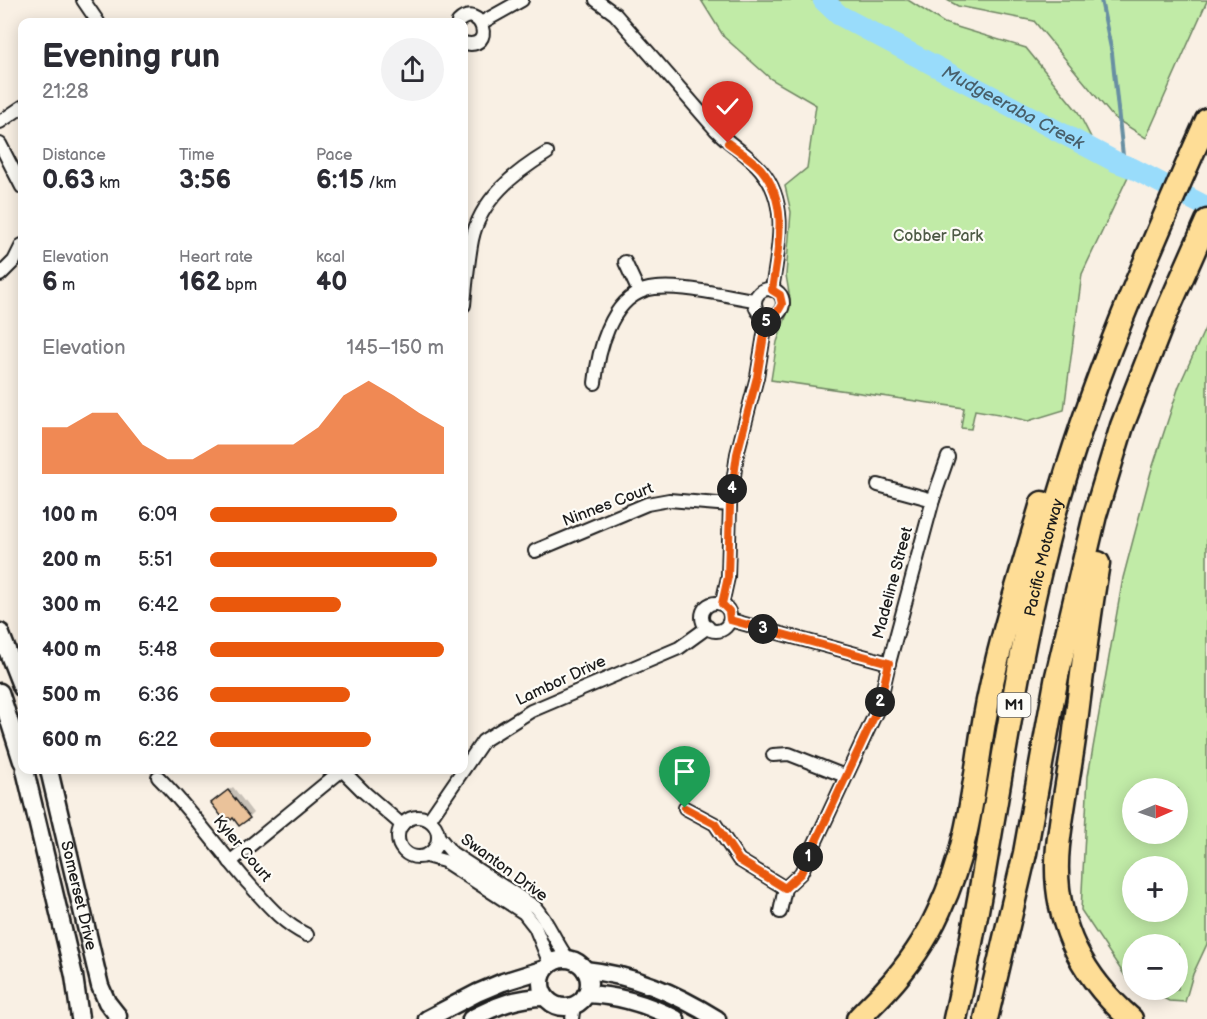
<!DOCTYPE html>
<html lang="en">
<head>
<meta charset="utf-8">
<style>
	:root { --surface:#fff; --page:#f2f2f3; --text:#2b2b33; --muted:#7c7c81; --accent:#ea580c }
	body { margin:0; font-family:"Balsamiq Sans",sans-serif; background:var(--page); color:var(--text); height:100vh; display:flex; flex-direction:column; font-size:22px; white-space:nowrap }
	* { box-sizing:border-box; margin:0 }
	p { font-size:20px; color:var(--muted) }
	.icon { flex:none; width:33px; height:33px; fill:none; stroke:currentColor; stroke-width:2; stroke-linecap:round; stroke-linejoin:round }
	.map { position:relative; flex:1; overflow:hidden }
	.sheet { position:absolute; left:18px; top:18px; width:450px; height:756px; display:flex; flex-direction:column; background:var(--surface); border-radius:12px; box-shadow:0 3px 15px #0003 }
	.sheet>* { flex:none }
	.needle { width:39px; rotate:88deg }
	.fabs { position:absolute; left:1122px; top:778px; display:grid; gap:12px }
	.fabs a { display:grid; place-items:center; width:66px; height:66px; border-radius:50%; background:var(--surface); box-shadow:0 3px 15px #0003; font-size:30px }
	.pin { position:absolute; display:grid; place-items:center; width:51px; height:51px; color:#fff; margin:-62px -26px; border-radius:50% 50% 50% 0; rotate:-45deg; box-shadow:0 0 6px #0007 }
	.pin .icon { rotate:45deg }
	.km { position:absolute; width:30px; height:30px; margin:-15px; border-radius:50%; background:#222; color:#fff; font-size:16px; line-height:30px; text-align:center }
	.round { display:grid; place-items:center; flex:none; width:63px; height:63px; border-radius:32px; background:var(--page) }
	.overview { display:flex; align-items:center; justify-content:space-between; height:102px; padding:0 24px }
	h1 { font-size:33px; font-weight:700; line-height:45px }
	.stats { display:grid; grid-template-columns:repeat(3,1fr); gap:9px; height:102px; padding:6px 24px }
	.stats div { display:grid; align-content:center }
	.stats b { font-size:26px; font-weight:700 }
	.stats small { font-size:16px; font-weight:400 }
	.stats p { font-size:16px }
	.chart { height:168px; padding:12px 24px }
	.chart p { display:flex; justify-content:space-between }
	.chart svg { width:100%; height:108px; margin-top:6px; fill:var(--accent); opacity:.7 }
	ul { padding:0 24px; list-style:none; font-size:20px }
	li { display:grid; grid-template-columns:96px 72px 1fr; align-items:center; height:45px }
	li i { height:15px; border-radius:8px; background:var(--accent) }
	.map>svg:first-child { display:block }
	.green { fill:#c1eba7; stroke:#6e8462; stroke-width:1.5; fill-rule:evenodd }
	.shadow { fill:#0003 }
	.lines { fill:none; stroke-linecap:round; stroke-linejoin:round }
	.stream { stroke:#678fa2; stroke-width:4 }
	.river { stroke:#99dcfb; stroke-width:21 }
	.building { fill:#eac29a; stroke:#1c1c1c; stroke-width:1.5 }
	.minor-casing { stroke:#1c1c1c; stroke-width:16 }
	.secondary-casing { stroke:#1c1c1c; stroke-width:21 }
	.motorway-casing { stroke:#1c1c1c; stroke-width:27 }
	.minor { stroke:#fdfcf7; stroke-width:12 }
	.secondary { stroke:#fdfcf7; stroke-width:16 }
	.motorway { stroke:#fedd96; stroke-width:22 }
	.route-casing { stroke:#fff; stroke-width:12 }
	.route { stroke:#ea580c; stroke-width:8 }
	.labels { text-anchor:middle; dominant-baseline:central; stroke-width:4.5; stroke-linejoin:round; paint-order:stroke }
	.shield { fill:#fdfcf7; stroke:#605f5e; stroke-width:1.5 }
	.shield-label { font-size:15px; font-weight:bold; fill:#1c1c1c }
	.park-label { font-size:16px; fill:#4e5a46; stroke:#fdfcf7 }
	.street-label { font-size:16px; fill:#1c1c1c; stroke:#fdfcf7 }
	.water-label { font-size:18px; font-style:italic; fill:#485f6a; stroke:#fdfcf7 }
</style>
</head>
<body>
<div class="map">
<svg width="1207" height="1019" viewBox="0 0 1207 1019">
	<rect width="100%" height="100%" fill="#f9f0e4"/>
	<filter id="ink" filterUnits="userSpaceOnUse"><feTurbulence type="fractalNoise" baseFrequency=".0167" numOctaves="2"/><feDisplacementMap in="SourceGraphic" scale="12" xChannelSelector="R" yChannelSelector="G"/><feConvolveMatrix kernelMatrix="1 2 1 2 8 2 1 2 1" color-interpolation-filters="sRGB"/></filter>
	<g filter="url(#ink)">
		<g class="green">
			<polygon points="701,0 908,0 944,23 1026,48 1078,112 1099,153 1132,168 1082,274 1064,410 1028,421 999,414 975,410 971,429 961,428 964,408 771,380 777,342 787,314 790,299 786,275 791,212 785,186 807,168 816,105 771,79 724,37"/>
			<polygon points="947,0 1207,0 1207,1 1146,138 1113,117 1034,21 958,6"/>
			<path d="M1207,324V944L1193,974L1185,1002L1169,1001L1147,990H1178V945H1132V982L1127,979L1081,910L1088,776L1123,578L1151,472L1179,386ZM1132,789H1178V834H1132ZM1132,867H1178V912H1132Z"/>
		</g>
		<polygon class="shadow" points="233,787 253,813 249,817 217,799"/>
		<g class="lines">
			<polyline class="stream" points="1101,0 1112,53 1124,165"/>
			<path class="river" id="s1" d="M823,0L839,15L1116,162L1132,168L1207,207"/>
		</g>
		<polygon class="building" points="228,790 250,818 239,826 233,818 231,820 229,818 225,821 211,803"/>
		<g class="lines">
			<g class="minor-casing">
				<g id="minor">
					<polyline points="83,0 98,22"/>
					<path d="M596,0L615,14L716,130C730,145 748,154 761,170C790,204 778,249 772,290"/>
					<path d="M458,22C481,0 497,51 464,43"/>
					<polyline points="481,23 522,0"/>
					<polyline points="0,122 22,107"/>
					<polyline points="0,144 22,187"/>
					<polyline points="625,262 639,292"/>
					<polyline points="0,275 14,261 22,245"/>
					<circle cx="769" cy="303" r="14"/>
					<path d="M464,305C466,283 468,261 472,240C480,200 514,173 547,153"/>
					<path d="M595,383C598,352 610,301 645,290C673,282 726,296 755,300"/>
					<polyline points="878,485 933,500"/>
					<polyline points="535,551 647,504 669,500 730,505"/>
					<circle cx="716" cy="617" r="14"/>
					<polyline points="722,604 728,577 730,505 737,454 757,377 767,317"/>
					<polyline points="730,620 889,663"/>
					<polyline points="773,755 789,754 845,776"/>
					<polyline points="342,770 364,792 402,825"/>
					<path d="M158,777C191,810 218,848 248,883C267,904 282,923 307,935"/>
					<polyline points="685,808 715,824 739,860 785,888"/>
					<circle cx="418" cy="837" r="20"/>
					<polyline points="429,820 483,741 531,711 679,648 708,627"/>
					<path d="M438,836L452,853L535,907C549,923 555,942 568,959"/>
					<polyline points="426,856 444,861 524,913 535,927 550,964"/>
					<polyline points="230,862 342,770"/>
					<polyline points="780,912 785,888 801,873 879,706 889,663 933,500 948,457"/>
					<polyline points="572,1019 574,1005"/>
				</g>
			</g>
			<g class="secondary-casing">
				<g id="secondary">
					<polyline points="0,632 22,688"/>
					<polyline points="0,692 22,761"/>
					<polyline points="25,770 74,976 80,1018"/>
					<path id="s2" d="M49,770L100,986L107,1002L118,1016"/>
					<circle cx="565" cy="983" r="24"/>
					<path d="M585,970C634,975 675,993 717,1019"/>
					<path d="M586,994C619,995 647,1004 676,1019"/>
					<polyline points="427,1019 477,993 503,982 545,969"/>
					<path d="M471,1019C495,1006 518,997 545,997"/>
				</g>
			</g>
			<g class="motorway-casing">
				<g id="motorway">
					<path d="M1098,563C1088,622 1081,680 1074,739C1069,775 1062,810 1058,846C1051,916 1079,974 1131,1019"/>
					<path d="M858,1019C867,1009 877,1000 886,990C908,966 926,940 939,911C969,847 973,790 984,722C997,648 1021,575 1042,503"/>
					<path id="s3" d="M955,1019C993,852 1009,680 1054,515C1092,378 1150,249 1207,120"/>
					<polyline points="986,1019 1025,853 1057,676 1095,515 1122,426 1165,316 1207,221"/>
				</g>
			</g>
			<use href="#minor" class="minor"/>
			<use href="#secondary" class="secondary"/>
			<use href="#motorway" class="motorway"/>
		</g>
	</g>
	<g class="lines" filter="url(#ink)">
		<g class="route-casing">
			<path id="route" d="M685,808L715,824L739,860L785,888L801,873L879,706L889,663L730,620L729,611L722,604L728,577L730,505L737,454L757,377L767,317L776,315L782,304L780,295L772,290C778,249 790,204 761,169C752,159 739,151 728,143"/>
		</g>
		<use href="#route" class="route"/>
	</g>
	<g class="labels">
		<rect class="shield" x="997.5" y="693" width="33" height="24" rx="4.5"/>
		<g class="shield-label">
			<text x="1014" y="705">M1</text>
		</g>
		<g class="park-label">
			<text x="938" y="236">Cobber Park</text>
		</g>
		<g class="street-label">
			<text transform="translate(608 505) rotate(-21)">Ninnes Court</text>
			<text stroke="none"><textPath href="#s3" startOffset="470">Pacific Motorway</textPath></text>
			<text transform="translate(893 583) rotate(-75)">Madeline Street</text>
			<text transform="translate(561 681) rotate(-25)">Lambor Drive</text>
			<text transform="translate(242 849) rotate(50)">Kyler Court</text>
			<text transform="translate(504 868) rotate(36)">Swanton Drive</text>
			<text stroke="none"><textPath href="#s2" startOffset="129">Somerset Drive</textPath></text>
		</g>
		<g class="water-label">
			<text stroke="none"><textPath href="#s1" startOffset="219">Mudgeeraba Creek</textPath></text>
		</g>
	</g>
</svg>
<div class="fabs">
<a><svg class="needle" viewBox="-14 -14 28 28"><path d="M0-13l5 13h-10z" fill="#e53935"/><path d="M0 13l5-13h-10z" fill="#7c7c81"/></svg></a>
<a>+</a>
<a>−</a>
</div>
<div class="pin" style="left:685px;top:808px;background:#1e9e55"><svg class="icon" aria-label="arrive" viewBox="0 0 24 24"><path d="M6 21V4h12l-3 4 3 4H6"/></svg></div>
<div class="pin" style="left:728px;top:143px;background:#d93025"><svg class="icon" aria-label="check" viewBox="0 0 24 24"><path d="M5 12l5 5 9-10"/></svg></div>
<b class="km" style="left:808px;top:857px">1</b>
<b class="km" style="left:880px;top:702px">2</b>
<b class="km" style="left:763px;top:629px">3</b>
<b class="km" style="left:732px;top:489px">4</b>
<b class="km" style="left:766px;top:322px">5</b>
<section class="sheet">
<div class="overview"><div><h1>Evening run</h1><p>21:28</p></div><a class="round"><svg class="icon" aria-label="share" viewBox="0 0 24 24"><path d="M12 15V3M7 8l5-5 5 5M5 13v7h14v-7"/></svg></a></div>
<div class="stats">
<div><p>Distance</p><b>0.63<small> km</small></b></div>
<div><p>Time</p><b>3:56</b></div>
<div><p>Pace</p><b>6:15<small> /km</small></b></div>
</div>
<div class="stats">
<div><p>Elevation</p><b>6<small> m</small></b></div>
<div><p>Heart rate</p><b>162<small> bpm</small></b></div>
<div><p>kcal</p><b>40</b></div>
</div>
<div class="chart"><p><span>Elevation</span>145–150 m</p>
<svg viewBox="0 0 160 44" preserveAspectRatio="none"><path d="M0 44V25L10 25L20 19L30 19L40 32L50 38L60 38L70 32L80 32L90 32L100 32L110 25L120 12L130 6L140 12L150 19L160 25V44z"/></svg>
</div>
<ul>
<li><b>100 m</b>6:09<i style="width:80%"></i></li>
<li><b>200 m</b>5:51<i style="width:97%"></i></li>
<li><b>300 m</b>6:42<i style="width:56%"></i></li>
<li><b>400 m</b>5:48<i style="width:100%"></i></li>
<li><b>500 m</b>6:36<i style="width:60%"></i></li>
<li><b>600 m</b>6:22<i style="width:69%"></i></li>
</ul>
</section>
</div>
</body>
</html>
